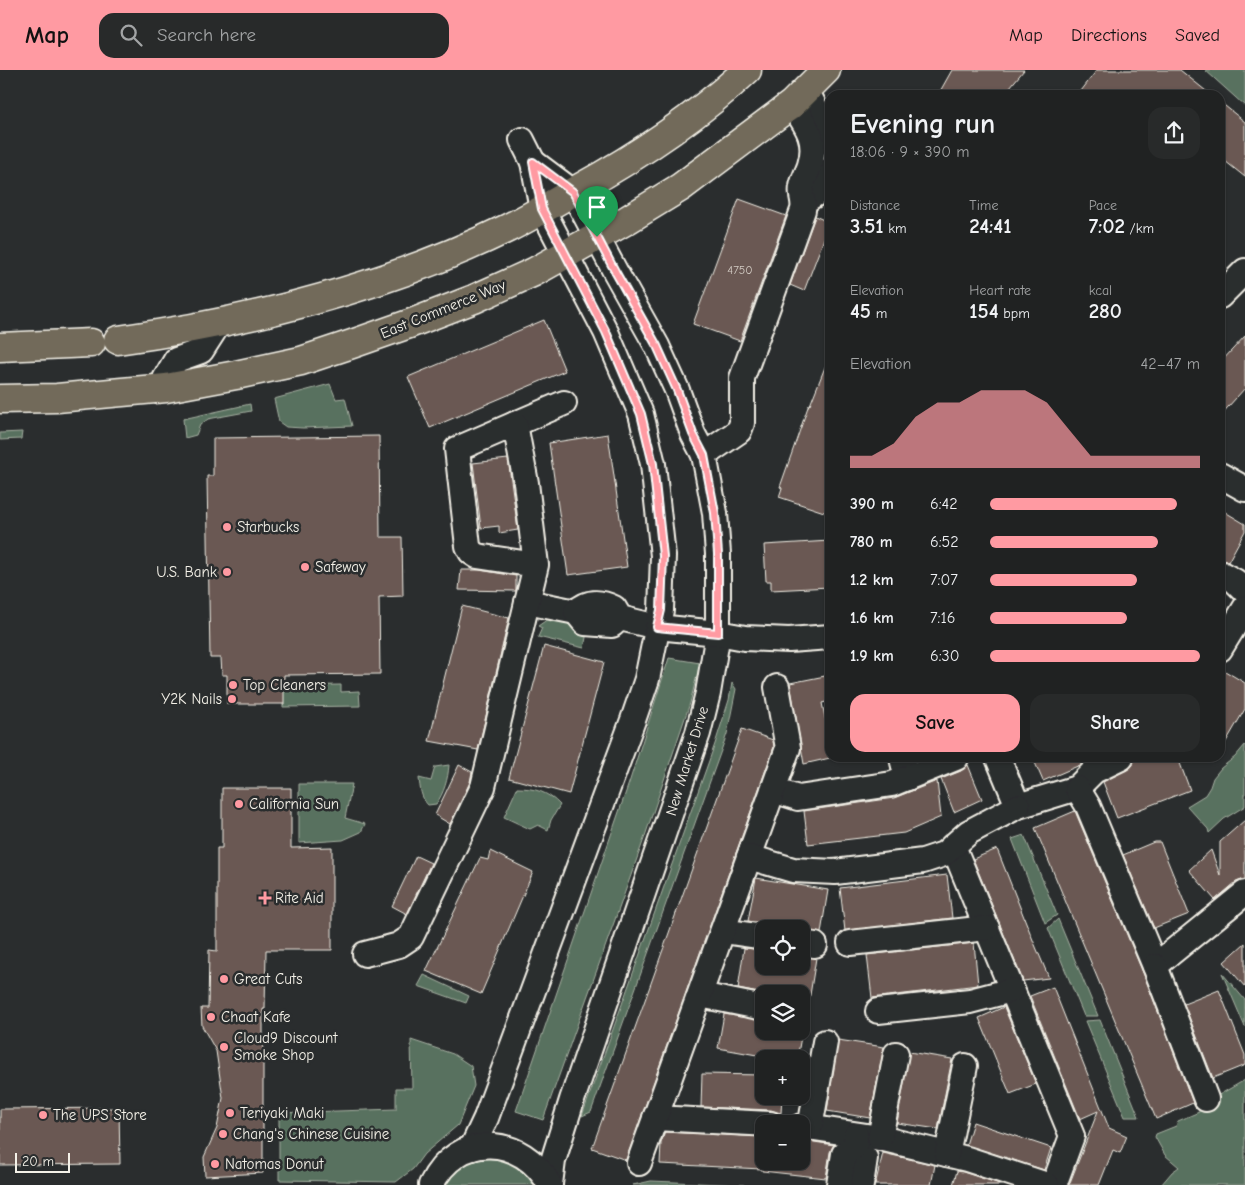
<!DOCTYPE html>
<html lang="en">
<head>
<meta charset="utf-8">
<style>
	:root { --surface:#202222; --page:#282a2a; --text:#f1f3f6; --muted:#a2a4a5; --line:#3d3f40; --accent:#ff9aa2 }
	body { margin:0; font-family:"Comic Neue",sans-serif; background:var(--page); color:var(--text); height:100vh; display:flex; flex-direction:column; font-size:19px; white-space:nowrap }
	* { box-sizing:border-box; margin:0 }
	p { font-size:16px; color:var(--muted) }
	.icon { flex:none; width:28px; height:28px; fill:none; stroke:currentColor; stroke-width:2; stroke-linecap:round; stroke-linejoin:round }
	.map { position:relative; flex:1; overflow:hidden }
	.sheet { position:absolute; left:825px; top:20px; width:400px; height:672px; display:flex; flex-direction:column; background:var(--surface); border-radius:15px; box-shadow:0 1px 4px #0004,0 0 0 1px var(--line) }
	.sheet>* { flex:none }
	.controls { position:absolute; left:755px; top:850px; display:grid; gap:10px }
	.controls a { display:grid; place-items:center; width:55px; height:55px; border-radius:10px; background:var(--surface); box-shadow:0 1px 4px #0004,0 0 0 1px var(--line); font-size:25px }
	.scale { position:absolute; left:15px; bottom:12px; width:55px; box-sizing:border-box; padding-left:5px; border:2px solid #f4f1e8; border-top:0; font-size:14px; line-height:18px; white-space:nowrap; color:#f4f1e8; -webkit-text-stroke:4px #2a2d2e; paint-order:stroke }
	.pin { position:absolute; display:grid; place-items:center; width:42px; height:42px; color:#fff; margin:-51px -21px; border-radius:50% 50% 50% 0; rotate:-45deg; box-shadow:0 0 5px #0007 }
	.pin .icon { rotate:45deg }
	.round { display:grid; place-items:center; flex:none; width:52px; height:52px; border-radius:15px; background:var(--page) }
	.summary { display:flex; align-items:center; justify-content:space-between; height:85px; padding:0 25px }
	h1 { font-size:28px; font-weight:700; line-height:38px }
	.figures { display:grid; grid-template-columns:repeat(3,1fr); gap:8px; height:85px; padding:5px 25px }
	.figures div { display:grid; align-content:center }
	.figures b { font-size:21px; font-weight:700 }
	.figures small { font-size:14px; font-weight:400 }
	.figures p { font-size:14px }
	.chart { height:140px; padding:10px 25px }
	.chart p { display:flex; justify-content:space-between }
	.chart svg { width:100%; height:90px; margin-top:5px; fill:var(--accent); opacity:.7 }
	.primary-button { display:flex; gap:10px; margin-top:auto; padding:10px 25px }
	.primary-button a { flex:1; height:58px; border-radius:15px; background:var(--accent); color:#111; font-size:20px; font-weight:700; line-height:58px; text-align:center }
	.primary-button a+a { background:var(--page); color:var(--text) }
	ul { padding:0 25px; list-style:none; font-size:16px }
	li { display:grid; grid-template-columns:80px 60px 1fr; align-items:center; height:38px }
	li i { height:12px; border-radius:6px; background:var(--accent) }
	header { display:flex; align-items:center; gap:30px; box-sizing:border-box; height:70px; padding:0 25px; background:var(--accent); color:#111 }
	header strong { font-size:24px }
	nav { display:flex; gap:28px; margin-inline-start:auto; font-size:18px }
	.search { width:350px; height:45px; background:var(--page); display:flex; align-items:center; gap:12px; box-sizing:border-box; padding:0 18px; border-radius:15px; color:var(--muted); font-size:19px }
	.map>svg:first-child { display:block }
	.green { fill:#59715e; stroke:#a6b1a3 }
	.building { fill:#6a5953; stroke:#f4f1e8 }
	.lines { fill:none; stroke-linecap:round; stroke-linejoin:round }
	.minor-casing { stroke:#f4f1e8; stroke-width:28 }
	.major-casing { stroke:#f4f1e8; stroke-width:31 }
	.minor { stroke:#2a2d2e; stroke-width:24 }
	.major { stroke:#726b5a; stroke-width:28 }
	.route-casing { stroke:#fff; stroke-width:10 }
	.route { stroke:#ff9aa2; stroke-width:6 }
	.poi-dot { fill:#ff9aa2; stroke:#2a2d2e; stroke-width:2 }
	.labels { text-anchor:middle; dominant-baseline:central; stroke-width:5; stroke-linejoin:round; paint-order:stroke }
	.number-label { font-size:12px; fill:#d2cbc3 }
	.street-label { font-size:15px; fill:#f4f1e8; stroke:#2a2d2e }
	.poi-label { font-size:15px; fill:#f4f1e8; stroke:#2a2d2e; text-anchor:start }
</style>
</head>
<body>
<header>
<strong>Map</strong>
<div class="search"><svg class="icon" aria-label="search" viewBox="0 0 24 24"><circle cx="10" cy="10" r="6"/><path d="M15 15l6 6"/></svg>Search here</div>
<nav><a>Map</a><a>Directions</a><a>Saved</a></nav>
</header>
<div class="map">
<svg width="1245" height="1115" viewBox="0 0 1245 1115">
	<rect width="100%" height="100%" fill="#2a2d2e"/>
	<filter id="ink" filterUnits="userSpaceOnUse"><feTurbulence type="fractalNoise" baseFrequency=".02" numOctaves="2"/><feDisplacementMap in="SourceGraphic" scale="10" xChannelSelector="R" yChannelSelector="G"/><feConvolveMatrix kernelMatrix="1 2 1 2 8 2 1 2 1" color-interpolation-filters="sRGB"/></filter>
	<g filter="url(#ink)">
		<g class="green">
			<polygon points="1205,0 1245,0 1245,36"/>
			<polygon points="330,314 336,329 345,328 352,356 303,358 286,357 279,352 274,329"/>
			<polygon points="250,334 251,341 208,349 200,355 196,365 185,368 183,349"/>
			<polygon points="22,362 21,369 0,370 0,363"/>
			<polygon points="553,548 567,551 587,562 584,578 538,567 542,558 538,556 548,549"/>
			<polygon points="669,588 700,593 690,633 644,769 543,1050 516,1041 630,710"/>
			<polygon points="732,613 736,619 727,664 591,1042 582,1046 715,674 729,630"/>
			<polygon points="341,615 341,622 359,621 360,636 283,637 283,616"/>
			<polygon points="1245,675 1245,736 1224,749 1209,763 1208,759 1187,736 1205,725 1210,717 1213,708 1221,698 1235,687"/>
			<path d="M449,695C448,709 444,723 436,734L428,735C421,728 420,718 419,708L431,711L435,697Z"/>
			<polygon points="299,714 352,714 345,748 365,754 361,762 343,770 299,773"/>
			<path d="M517,718C535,718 548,722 560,735L551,750L548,760L538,755L530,759L504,747Z"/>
			<polygon points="1024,765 1057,845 1045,853 1012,769"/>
			<polygon points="1058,849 1098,946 1084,946 1048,858"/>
			<polygon points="1222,903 1245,930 1245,957"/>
			<polygon points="424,905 469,926 466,933 418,916"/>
			<polygon points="1100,950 1139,1047 1125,1047 1085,951"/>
			<polygon points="411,970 453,984 471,996 474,1016 458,1055 424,1084 413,1099 396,1112 279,1110 279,1043 396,1039 396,1018 412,1018"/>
			<polygon points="1245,1010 1245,1115 1161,1115 1172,1102 1179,1097 1165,1085 1155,1067 1156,1064 1176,1056 1178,1051 1199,1042 1200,1033 1217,1026"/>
			<path d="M500,1086L518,1092L540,1115H444C457,1092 475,1087 500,1086Z"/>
			<polygon points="651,1111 744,1115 633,1115"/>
		</g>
		<g class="building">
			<polygon points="952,0 1024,0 1010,17 1006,25 938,25"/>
			<polygon points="1097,0 1180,0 1211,25 1078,25"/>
			<polygon points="1220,32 1245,52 1245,107 1220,87"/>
			<polygon points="739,129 786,146 740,271 693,254"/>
			<polygon points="815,146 830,153 804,221 790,215"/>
			<polygon points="544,250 565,301 430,358 408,307"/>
			<polygon points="1245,266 1245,318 1220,346 1220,293"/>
			<polygon points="829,287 830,288 830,444 779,427 782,418 780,417 809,334 810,335"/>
			<polygon points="608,364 627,497 568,505 549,373"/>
			<polygon points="379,366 380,467 402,467 403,526 379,527 380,604 284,605 284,634 227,634 227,605 222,605 221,588 210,588 207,406 213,406 213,368"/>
			<polygon points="508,389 518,460 499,463 499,456 481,458 473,393"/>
			<polygon points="1220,439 1245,454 1245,461 1228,492 1220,489"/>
			<polygon points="830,471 830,517 771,520 771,511 766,511 764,475"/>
			<polygon points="461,500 479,500 516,506 516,521 459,520"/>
			<polygon points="462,536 509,548 478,680 429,671"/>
			<polygon points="544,576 604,592 569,724 509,708"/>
			<polygon points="1220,598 1245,613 1245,639 1220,682"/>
			<polygon points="825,606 830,631 822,633 828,662 830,662 830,688 804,694 790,613"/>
			<polygon points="742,659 773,670 774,677 626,1090 592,1078"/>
			<polygon points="1033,688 1090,688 1080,695 1043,711"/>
			<polygon points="1134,688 1178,688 1190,720 1117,748 1103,712 1127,700 1133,695"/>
			<polygon points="459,695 472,702 470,712 450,754 435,745"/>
			<polygon points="968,695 982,729 954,742 941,709 961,701"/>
			<polygon points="937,711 941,747 904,763 808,774 804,741 894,728"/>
			<polygon points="222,718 291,718 291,778 332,777 332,880 266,880 265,939 263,939 263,1103 205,1106 204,1087 217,1058 223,1028 216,981 202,956 201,938 208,938 209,880 217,881 217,778 222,778"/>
			<polygon points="1075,741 1144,905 1193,1033 1156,1049 1035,758"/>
			<polygon points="1245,750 1245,809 1236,812 1215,830 1189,800 1211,780 1220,805 1220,772"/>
			<polygon points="1154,772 1160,772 1189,844 1154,858 1123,785"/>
			<polygon points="997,779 1033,870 1049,908 1023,911 973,789"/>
			<polygon points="490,781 533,802 481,924 426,901 480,788 488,790"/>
			<polygon points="416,786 431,793 407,844 392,836"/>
			<polygon points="947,805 952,848 845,861 840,818"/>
			<polygon points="756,808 828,820 821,863 748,851"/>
			<polygon points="974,873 978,915 872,928 867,885"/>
			<polygon points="1245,873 1245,917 1224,892"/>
			<polygon points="744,878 764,880 764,896 801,896 801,887 816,888 809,931 801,930 801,924 764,924 738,919"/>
			<polygon points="1053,917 1109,1058 1127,1066 1120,1083 1113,1080 1099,1115 1069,1115 1098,1041 1080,1049 1030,926"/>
			<polygon points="1219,920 1245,985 1245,995 1213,1008 1184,934"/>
			<polygon points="1004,937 1036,1014 1010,1024 979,948"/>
			<polygon points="724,944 764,951 764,961 802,961 797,989 779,989 718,978"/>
			<polygon points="838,970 884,977 870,1048 827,1041"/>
			<polygon points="909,982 952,989 938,1059 897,1053"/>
			<polygon points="702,1004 764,1005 764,1026 782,1026 781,1043 771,1040 701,1037"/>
			<polygon points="119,1038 120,1094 0,1095 0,1039"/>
			<polygon points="973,1052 1051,1078 1044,1100 966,1075"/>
			<polygon points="665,1062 764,1067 764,1091 801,1091 801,1070 834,1075 830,1082 826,1108 762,1101 762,1099 660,1094 661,1073"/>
			<polygon points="883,1083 935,1095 931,1115 875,1115"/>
			<polygon points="957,1101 963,1102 1003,1115 953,1115"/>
		</g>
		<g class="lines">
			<g class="minor-casing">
				<g id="minor">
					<polyline points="806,20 817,41 830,73"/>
					<polyline points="533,92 573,122 616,203 657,276 677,320 693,364 704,385 715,443 718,484 718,563 708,623 698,663 572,1030 553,1091 550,1114"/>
					<polyline points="805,131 819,122 830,100"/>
					<polyline points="1220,226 1245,201"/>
					<polyline points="166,318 165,309 176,290 201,281 219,253"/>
					<polyline points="515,354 564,333"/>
					<path d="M704,385L739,361L742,353V308L803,140C805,130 800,126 802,117C803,110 808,102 810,95C818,69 806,55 792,34"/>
					<polyline points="1220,405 1245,419"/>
					<polyline points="1220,503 1235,511 1245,521"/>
					<polyline points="527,532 576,542"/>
					<path d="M620,548L612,555L585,553L576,542C587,531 600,531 614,538L620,548L657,557L718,563L745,568L789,570L830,567"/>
					<polyline points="1220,579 1245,538"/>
					<polyline points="902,688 907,708"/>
					<polyline points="998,688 1018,736 1077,718 1094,701 1121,688"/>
					<polyline points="1077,718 1088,736 1155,896 1245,823"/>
					<polyline points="773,720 798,728 892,714 956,688"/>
					<polyline points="953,776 1072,1066 1054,1115"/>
					<polyline points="749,787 788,678 777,617"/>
					<polyline points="723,861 764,867"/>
					<polyline points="801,873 815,875"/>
					<polyline points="850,873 987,858"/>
					<polyline points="365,884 399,875 411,867 483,717 536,495 526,413 515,354 457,379 468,476 471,482 477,486 536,495"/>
					<polyline points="1155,896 1206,1029"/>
					<polyline points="700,925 764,938"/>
					<polyline points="878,941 970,931 1012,920"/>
					<polyline points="655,1048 770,1054"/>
					<polyline points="801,1056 880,1068 967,1089 1047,1115"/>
					<polyline points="810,1058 825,972"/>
					<polyline points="880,1068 896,984"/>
					<polyline points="855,1076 865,1088 861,1115"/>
					<polyline points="472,1078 486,1048 633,650 647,609 661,540 663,486 653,394 641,344 606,262 542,139 533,92 522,70"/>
					<polyline points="947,1084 965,996"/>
					<polyline points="639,1093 749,787 793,800 835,802 923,791 944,784 969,762 1018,736"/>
					<path d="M431,1115C457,1061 522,1064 550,1115"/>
					<polyline points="839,1115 844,1084 855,1076 856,1065"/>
				</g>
			</g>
			<g class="major-casing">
				<g id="major">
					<path d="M118,270C254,251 385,218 508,158C532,146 555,132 578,119C638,86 697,47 747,0"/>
					<polyline points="0,277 91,273"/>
					<polyline points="0,329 57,328 111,323 166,318 236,305 301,291 352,274 409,254 474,229 534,202 627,150 681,117 792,34 826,0"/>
				</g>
			</g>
			<use href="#minor" class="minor"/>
			<use href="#major" class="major"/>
		</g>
	</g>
	<g class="lines" filter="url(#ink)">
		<g class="route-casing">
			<polygon id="route" points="533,92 573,122 616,203 657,276 677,320 693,364 704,385 715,443 718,484 718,563 657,557 661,540 663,486 653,394 641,344 606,262 542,139"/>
		</g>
		<use href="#route" class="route"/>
	</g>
	<g class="poi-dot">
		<circle cx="227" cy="457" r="5"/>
		<circle cx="305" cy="497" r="5"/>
		<circle cx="227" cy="502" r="5"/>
		<circle cx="233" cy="615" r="5"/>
		<circle cx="232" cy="629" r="5"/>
		<circle cx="239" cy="734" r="5"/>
		<path d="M262.5 820.5h5v5h5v5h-5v5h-5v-5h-5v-5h5z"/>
		<circle cx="224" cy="909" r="5"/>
		<circle cx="211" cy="947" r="5"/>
		<circle cx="224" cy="977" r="5"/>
		<circle cx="230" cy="1043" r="5"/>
		<circle cx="43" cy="1045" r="5"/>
		<circle cx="223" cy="1064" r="5"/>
		<circle cx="215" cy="1094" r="5"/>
	</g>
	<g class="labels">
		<g class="number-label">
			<text x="740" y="200">4750</text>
		</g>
		<g class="street-label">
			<text transform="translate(443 239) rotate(-22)">East Commerce Way</text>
			<text transform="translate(687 691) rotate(-73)">New Market Drive</text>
		</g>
		<g class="poi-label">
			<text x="237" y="457">Starbucks</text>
			<text x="315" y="497">Safeway</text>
			<text x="217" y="502" text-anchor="end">U.S. Bank</text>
			<text x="243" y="615">Top Cleaners</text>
			<text x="222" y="629" text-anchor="end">Y2K Nails</text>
			<text x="249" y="734">California Sun</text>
			<text x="275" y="828">Rite Aid</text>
			<text x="234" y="909">Great Cuts</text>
			<text x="221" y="947">Chaat Kafe</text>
			<text x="234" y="968">Cloud9 Discount<tspan x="234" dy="17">Smoke Shop</tspan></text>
			<text x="240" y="1043">Teriyaki Maki</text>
			<text x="53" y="1045">The UPS Store</text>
			<text x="233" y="1064">Chang's Chinese Cuisine</text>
			<text x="225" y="1094">Natomas Donut</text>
		</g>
	</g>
</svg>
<div class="controls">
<a><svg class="icon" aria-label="locate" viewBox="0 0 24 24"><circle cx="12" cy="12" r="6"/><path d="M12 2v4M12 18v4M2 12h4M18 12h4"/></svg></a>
<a><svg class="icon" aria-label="layers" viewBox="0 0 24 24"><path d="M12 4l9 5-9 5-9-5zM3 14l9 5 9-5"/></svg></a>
<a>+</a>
<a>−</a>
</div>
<div class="scale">20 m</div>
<div class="pin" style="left:597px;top:167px;background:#1e9e55"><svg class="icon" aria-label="arrive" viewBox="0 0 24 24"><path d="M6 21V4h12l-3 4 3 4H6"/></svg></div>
<section class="sheet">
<div class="summary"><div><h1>Evening run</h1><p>18:06 · 9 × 390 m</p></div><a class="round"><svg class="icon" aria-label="share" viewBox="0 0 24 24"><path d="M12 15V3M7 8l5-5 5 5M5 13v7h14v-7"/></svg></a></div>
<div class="figures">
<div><p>Distance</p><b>3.51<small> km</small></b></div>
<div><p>Time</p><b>24:41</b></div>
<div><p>Pace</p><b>7:02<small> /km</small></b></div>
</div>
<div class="figures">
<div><p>Elevation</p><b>45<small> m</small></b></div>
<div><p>Heart rate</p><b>154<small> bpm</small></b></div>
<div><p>kcal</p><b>280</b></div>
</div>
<div class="chart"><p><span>Elevation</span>42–47 m</p>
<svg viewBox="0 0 160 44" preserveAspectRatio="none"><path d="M0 44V38L10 38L20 32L30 19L40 12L50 12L60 6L70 6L80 6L90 12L100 25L110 38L120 38L130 38L140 38L150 38L160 38V44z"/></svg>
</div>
<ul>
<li><b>390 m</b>6:42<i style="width:89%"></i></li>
<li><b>780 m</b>6:52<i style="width:80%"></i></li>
<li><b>1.2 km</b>7:07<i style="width:70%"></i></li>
<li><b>1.6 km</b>7:16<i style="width:65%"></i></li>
<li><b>1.9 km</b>6:30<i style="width:100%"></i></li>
</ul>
<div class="primary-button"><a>Save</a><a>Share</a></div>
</section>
</div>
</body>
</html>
